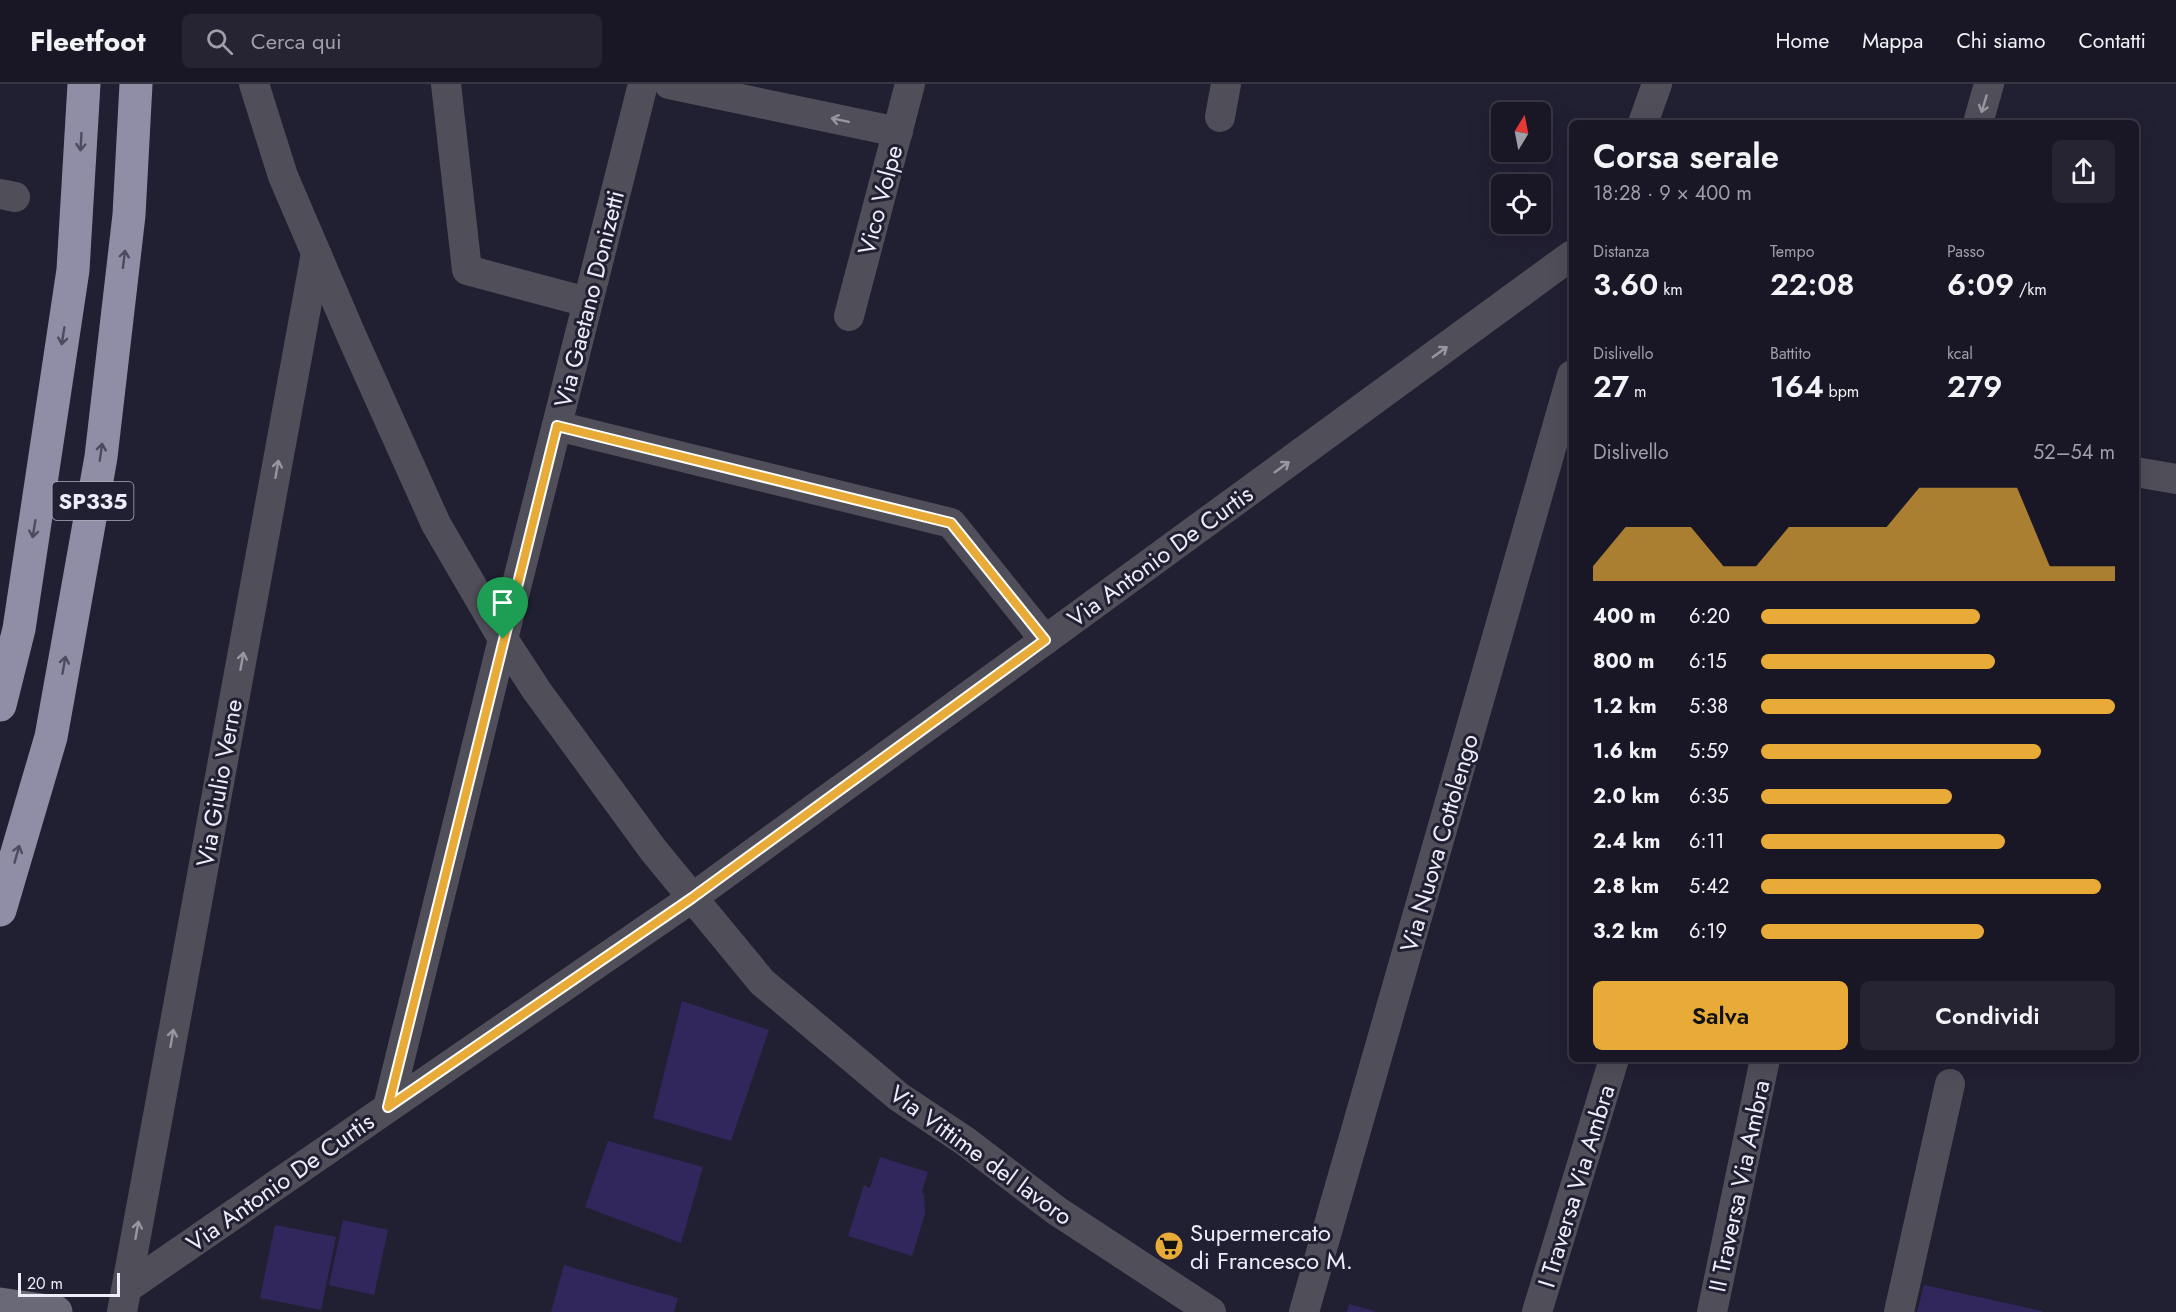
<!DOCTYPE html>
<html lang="it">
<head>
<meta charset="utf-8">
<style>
	:root { --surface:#191726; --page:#262432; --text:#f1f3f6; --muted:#9f9fa7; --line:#373643; --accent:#e9ab37 }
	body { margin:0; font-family:Jost,sans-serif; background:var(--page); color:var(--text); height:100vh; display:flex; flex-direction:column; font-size:22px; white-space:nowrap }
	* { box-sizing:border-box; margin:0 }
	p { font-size:20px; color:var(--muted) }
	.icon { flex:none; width:33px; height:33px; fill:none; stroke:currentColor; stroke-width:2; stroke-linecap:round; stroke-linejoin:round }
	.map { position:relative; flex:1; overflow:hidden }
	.sheet { position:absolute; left:1569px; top:36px; width:570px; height:942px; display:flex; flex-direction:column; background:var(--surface); border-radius:9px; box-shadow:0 6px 24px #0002,0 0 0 2px var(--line) }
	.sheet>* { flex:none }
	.needle { width:39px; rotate:10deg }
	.controls { position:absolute; left:1491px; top:18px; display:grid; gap:12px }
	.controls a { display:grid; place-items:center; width:60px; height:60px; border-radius:9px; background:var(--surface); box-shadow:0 6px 24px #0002,0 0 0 2px var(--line); font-size:30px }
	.scale { position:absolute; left:18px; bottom:15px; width:102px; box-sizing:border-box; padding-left:6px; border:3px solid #edecf9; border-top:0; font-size:16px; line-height:21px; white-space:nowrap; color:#edecf9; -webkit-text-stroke:4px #211f32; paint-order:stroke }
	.pin { position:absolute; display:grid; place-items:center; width:51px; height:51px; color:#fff; margin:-62px -26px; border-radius:50% 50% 50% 0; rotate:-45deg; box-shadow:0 0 6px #0007 }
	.pin .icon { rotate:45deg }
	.round { display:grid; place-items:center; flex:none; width:63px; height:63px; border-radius:9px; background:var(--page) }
	.head { display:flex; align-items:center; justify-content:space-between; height:102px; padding:0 24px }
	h1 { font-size:33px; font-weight:600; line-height:45px }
	.figures { display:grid; grid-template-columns:repeat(3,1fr); gap:9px; height:102px; padding:6px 24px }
	.figures div { display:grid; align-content:center }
	.figures b { font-size:30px; font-weight:600 }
	.figures small { font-size:16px; font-weight:400 }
	.figures p { font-size:16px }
	.chart { height:168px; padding:12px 24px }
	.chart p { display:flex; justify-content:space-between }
	.chart svg { width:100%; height:108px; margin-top:6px; fill:var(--accent); opacity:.7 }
	.action { display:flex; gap:12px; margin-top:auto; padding:12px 24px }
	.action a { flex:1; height:69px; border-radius:9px; background:var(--accent); color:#111; font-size:24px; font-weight:600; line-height:69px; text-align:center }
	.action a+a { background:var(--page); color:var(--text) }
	ul { padding:0 24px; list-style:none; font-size:20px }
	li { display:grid; grid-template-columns:96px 72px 1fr; align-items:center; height:45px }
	li i { height:15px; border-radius:8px; background:var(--accent) }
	header { display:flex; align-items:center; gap:36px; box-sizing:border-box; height:84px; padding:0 30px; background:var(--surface); border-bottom:2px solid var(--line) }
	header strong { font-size:28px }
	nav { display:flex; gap:33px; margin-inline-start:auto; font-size:21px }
	.search { width:420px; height:54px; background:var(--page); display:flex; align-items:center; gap:15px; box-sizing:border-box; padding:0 21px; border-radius:9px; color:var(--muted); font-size:22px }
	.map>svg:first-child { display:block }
	.building { fill:#31275d }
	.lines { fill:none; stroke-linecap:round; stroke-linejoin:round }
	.street { stroke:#504f59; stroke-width:30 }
	.secondary { stroke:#6a6978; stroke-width:33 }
	.highway { stroke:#908ea6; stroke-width:33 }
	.oneway { stroke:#9796a1 }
	.oneway2 { stroke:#4d4b60 }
	.route-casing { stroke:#fff; stroke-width:12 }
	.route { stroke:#e9ab37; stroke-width:8 }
	.labels { text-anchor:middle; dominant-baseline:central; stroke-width:6; stroke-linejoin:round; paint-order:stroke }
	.shield { fill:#211f32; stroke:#b0aebd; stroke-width:1.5 }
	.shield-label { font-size:22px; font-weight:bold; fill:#edecf9 }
	.street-label { font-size:24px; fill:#edecf9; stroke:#211f32 }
	.poi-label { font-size:24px; fill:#edecf9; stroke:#211f32; text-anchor:start }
</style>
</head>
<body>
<header>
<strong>Fleetfoot</strong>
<div class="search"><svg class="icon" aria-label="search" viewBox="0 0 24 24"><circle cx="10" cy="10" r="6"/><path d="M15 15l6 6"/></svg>Cerca qui</div>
<nav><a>Home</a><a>Mappa</a><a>Chi siamo</a><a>Contatti</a></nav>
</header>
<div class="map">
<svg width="2176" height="1228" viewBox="0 0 2176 1228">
	<rect width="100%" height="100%" fill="#211f32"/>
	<g class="building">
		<polygon points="682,917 769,946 731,1057 653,1034"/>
		<polygon points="608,1057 703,1083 681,1159 585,1123"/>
		<polygon points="880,1073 928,1088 922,1108 924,1111 925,1130 912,1172 848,1152 864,1101 870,1104"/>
		<polygon points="343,1136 388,1146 374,1211 329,1201"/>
		<polygon points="275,1141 336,1153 321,1226 260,1214"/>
		<polygon points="564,1181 678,1214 674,1228 551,1228"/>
		<polygon points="1924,1201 2042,1227 2042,1228 1917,1228"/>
		<polygon points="1349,1220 1374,1227 1374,1228 1347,1228"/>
	</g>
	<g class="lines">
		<g class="street">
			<polyline points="254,0 283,92 352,253 436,440 503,555 537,607 654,767 762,898 899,1013 965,1057 1057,1127 1211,1228"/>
			<polyline points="446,0 467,186 587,218"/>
			<polyline points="669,0 898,48"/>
			<polyline points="1220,33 1226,0"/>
			<polyline points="1643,39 1657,0"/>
			<polyline points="1978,39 1989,0"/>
			<polyline points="0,110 15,113"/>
			<polyline points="849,232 910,0"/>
			<polyline points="557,342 951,439 1045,556"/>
			<polyline points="2136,388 2176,395"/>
			<polyline points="388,1023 503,555 643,0"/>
			<polyline points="127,1204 692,814 1572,171"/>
			<polyline points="122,1228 316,169"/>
			<polyline points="1304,1228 1572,291"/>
			<polyline points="1537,1228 1614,975"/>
			<polyline points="1712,1228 1765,975"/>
			<polyline points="1899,1228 1950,1000"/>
		</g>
		<polyline class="secondary" points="0,1220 56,1228"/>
		<g class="highway">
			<polyline points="0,621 19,545 73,186 84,0"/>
			<polyline points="0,826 51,653 101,373 129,131 136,0"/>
		</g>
	</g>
	<defs><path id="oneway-shaft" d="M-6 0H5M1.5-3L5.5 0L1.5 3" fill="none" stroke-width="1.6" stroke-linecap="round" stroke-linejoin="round" transform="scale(1.5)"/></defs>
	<g class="oneway">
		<use href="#oneway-shaft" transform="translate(1984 20) rotate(107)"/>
		<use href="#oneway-shaft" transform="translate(840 36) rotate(-168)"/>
		<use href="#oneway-shaft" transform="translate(1440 268) rotate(-36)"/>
		<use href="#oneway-shaft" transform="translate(1282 383) rotate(-36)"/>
		<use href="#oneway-shaft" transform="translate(277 385) rotate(-80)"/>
		<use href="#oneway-shaft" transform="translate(242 577) rotate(-80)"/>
		<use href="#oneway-shaft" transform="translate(172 954) rotate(-80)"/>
		<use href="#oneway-shaft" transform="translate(137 1146) rotate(-80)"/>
	</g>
	<g class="oneway2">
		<use href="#oneway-shaft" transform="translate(81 58) rotate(93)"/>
		<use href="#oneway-shaft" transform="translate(124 175) rotate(-83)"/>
		<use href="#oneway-shaft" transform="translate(63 252) rotate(99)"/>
		<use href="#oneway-shaft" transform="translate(101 368) rotate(-82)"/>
		<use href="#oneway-shaft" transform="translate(34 445) rotate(99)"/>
		<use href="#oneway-shaft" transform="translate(64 581) rotate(-80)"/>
		<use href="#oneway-shaft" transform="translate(17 770) rotate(-74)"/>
	</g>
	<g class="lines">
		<g class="route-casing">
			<polygon id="route" points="557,342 951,439 1045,556 692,814 388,1023"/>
		</g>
		<use href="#route" class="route"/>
	</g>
	<defs>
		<g id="supermarket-disc" transform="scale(1.5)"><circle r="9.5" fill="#e9ab37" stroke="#211f32"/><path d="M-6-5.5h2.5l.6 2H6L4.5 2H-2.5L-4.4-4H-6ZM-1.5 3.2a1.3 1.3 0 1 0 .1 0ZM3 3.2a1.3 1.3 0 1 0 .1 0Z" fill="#111"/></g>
	</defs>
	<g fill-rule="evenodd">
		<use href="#supermarket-disc" x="1169" y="1162"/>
	</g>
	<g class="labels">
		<rect class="shield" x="52.5" y="398" width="81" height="38" rx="4.5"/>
		<g class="shield-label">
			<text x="93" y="417">SP335</text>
		</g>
		<g class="street-label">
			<text transform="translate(880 116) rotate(-75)">Vico Volpe</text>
			<text transform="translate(589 215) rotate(-76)">Via Gaetano Donizetti</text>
			<text transform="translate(1160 472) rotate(-36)">Via Antonio De Curtis</text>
			<text transform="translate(219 699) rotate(-80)">Via Giulio Verne</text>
			<text transform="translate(1439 759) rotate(-74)">Via Nuova Cottolengo</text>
			<text transform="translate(981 1071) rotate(36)">Via Vittime del lavoro</text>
			<text transform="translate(280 1098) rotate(-35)">Via Antonio De Curtis</text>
			<text transform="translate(1576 1102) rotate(-73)">I Traversa Via Ambra</text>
			<text transform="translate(1739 1102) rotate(-78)">II Traversa Via Ambra</text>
		</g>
		<g class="poi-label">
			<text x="1190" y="1148">Supermercato<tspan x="1190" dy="28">di Francesco M.</tspan></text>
		</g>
	</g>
</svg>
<div class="controls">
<a><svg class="needle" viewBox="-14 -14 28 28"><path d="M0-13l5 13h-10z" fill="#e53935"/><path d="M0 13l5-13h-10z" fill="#9f9fa7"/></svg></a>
<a><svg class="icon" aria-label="locate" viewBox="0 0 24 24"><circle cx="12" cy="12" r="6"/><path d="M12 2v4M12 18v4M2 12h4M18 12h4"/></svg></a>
</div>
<div class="scale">20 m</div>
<div class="pin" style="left:503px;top:555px;background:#1e9e55"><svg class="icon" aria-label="arrive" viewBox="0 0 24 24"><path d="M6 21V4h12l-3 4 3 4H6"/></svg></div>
<section class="sheet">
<div class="head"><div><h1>Corsa serale</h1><p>18:28 · 9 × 400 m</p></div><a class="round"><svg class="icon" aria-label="share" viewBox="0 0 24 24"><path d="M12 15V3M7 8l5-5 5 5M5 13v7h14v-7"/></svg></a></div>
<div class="figures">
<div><p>Distanza</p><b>3.60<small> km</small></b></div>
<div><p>Tempo</p><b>22:08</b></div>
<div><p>Passo</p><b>6:09<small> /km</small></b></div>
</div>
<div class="figures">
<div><p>Dislivello</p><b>27<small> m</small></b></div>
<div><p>Battito</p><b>164<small> bpm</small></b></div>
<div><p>kcal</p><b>279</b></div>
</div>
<div class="chart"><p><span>Dislivello</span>52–54 m</p>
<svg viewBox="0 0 160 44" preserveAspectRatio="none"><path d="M0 44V38L10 22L20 22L30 22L40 38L50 38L60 22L70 22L80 22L90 22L100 6L110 6L120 6L130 6L140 38L150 38L160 38V44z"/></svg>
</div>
<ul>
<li><b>400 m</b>6:20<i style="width:62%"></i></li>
<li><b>800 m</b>6:15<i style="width:66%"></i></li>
<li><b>1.2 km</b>5:38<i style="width:100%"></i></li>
<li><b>1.6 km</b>5:59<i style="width:79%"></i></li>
<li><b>2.0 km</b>6:35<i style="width:54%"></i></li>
<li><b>2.4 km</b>6:11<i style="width:69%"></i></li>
<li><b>2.8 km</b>5:42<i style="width:96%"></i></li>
<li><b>3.2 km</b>6:19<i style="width:63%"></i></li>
</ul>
<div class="action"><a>Salva</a><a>Condividi</a></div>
</section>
</div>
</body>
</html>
